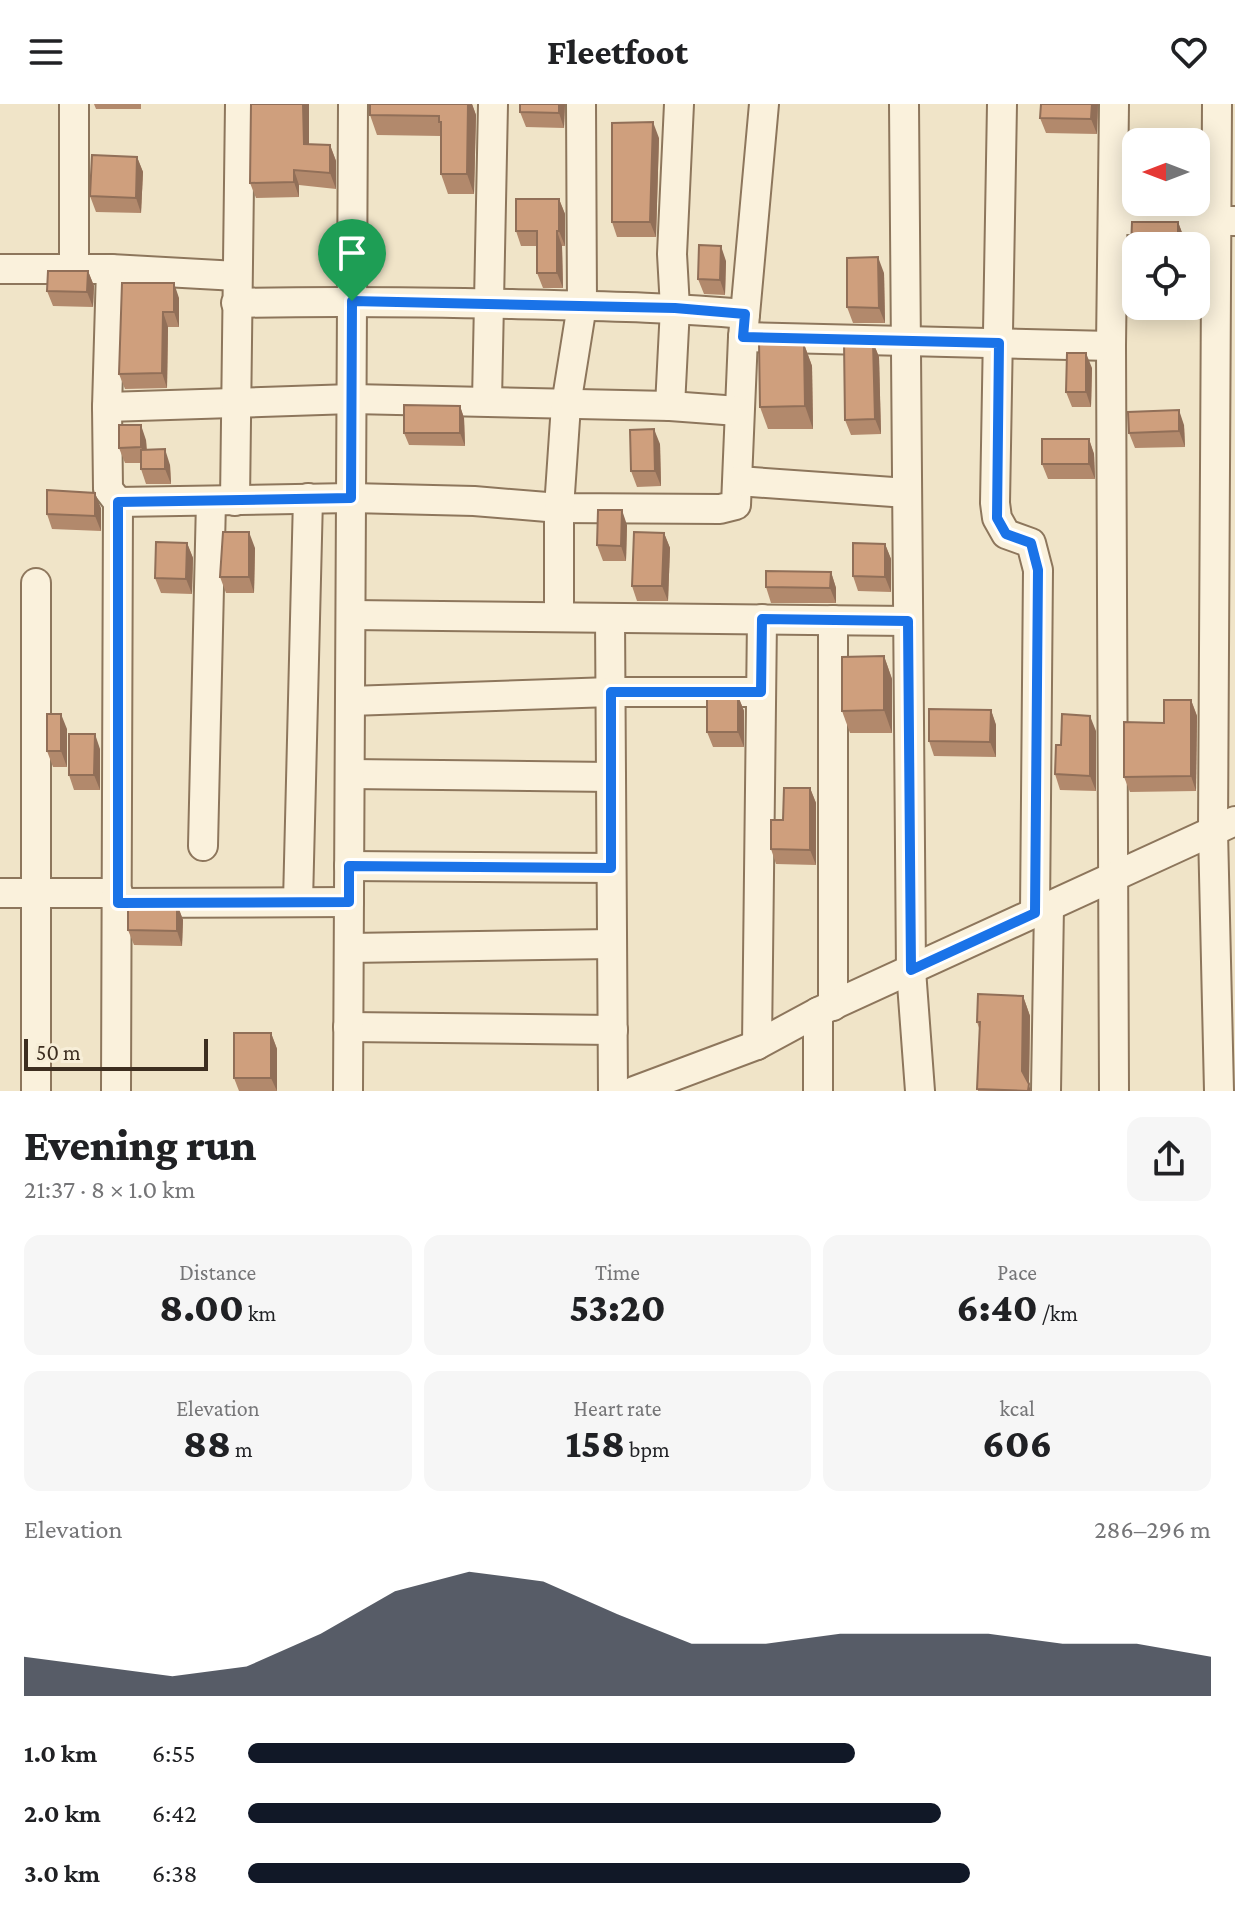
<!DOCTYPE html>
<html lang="en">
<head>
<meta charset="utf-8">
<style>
	:root { --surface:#fff; --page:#f6f6f6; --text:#202124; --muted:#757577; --accent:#111827 }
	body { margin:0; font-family:"Crimson Pro",serif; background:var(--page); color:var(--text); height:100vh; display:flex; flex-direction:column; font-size:30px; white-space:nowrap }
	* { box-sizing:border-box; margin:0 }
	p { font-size:26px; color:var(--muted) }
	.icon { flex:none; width:44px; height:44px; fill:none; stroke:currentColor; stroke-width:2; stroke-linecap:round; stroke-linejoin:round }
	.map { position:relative; height:987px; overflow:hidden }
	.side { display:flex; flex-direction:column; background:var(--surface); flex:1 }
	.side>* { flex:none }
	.needle { width:52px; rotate:270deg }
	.fabs { position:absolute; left:1122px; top:24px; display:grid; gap:16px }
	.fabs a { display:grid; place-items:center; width:88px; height:88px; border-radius:16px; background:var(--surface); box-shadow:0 4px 20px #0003; font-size:40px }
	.scale { position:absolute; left:24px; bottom:20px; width:184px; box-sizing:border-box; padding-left:8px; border:4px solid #3d2e20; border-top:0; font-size:22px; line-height:28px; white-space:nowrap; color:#3d2e20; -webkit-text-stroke:6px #f7eed8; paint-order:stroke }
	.pin { position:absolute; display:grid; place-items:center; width:68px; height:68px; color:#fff; margin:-82px -34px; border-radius:50% 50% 50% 0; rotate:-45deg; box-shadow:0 0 8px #0007 }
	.pin .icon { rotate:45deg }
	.round { display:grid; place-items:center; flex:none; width:84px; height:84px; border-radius:16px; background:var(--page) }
	.summary { display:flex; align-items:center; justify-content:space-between; height:136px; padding:0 24px }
	h1 { font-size:44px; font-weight:800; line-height:60px }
	.metrics { display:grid; grid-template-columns:repeat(3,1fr); gap:12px; height:136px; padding:8px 24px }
	.metrics div { display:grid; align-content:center; border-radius:16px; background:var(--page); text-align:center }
	.metrics b { font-size:40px; font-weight:800 }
	.metrics small { font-size:22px; font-weight:400 }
	.metrics p { font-size:22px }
	.chart { height:224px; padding:16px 24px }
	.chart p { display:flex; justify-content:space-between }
	.chart svg { width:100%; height:144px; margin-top:8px; fill:var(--accent); opacity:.7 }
	ul { padding:0 24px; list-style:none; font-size:26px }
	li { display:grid; grid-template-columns:128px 96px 1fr; align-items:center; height:60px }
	li i { height:20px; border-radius:10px; background:var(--accent) }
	header { display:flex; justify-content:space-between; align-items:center; height:104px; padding:0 24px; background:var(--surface); font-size:36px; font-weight:800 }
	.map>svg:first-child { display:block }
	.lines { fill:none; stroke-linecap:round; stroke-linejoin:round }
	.street-casing { stroke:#8d765c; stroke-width:32 }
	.street { stroke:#faf1dc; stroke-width:28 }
	.wall { fill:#b2896c }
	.shaded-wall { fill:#916f58 }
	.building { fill:#cf9f7d; stroke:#916f58; stroke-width:2 }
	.route-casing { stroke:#fff; stroke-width:16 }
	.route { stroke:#1a73e8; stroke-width:10 }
</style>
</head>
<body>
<header><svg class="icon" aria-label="menu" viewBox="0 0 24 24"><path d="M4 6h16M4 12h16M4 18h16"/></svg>Fleetfoot<svg class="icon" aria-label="heart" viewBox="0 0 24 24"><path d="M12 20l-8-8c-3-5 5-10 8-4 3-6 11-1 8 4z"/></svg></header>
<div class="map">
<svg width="1235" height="987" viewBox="0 0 1235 987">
	<rect width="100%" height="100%" fill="#f0e4c8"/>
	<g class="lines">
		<g class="street-casing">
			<g id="street">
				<polyline points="74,0 74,165"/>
				<polyline points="904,0 911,866 920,987"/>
				<polyline points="1002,0 995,399 997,414 1006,430 1031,439 1038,466 1035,809"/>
				<polyline points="1114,0 1111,242 1114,987"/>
				<polyline points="1217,0 1213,727 1219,987"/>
				<polyline points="1114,116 1234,117"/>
				<polyline points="0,165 111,165 237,172"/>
				<polyline points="111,165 107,303 108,385 118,398 351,394 474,397 559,404 720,405 736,401 743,233 764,0"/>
				<path d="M236,199C328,197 420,198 512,200C590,202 668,203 745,210"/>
				<polyline points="743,233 1111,242"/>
				<polyline points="487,297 493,0"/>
				<polyline points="670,302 675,204 672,150 679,0"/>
				<polyline points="107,303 352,295 670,302 738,307"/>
				<polyline points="738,377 907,389"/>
				<polyline points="235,397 240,0"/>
				<polyline points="351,511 908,517"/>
				<polyline points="559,512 559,404 566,301 582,201 581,0"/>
				<polyline points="610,514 613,987"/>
				<polyline points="833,516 833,902"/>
				<polyline points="350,597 611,588 761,588"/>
				<polyline points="350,670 611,673"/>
				<polyline points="203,742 211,397"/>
				<polyline points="349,762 611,764"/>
				<polyline points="0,789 118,789"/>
				<polyline points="298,798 308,394"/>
				<polyline points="118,799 349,798"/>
				<polyline points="349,844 612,840"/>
				<polyline points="348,923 613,926"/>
				<polyline points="757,941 762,515"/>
				<polyline points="36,987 36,479"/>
				<polyline points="116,987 118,398"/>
				<polyline points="348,987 353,0"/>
				<polyline points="634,987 757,941 818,908 1235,717"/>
				<polyline points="818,987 818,908"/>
				<polyline points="1046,987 1049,802"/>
			</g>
		</g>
		<use href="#street" class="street"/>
	</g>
	<g class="wall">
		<polygon points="94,0 141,0 141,5 96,5"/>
		<polygon points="251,0 309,0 309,40 330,41 336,57 336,85 299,81 299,93 256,94 250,79"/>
		<polygon points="370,0 472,0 476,11 474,90 448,90 441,70 441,32 377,31 370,11"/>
		<polygon points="520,0 565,0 564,24 526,23 520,8"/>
		<polygon points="1098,0 1097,30 1046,29 1040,14"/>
		<polygon points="659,34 656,133 617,133 612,118"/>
		<polygon points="137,53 143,68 141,109 96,108 90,92"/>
		<polygon points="559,95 565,110 565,142 562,142 563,184 543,184 537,169 537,142 521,142 516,127"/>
		<polygon points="1132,118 1178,118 1184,134 1184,142 1136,142 1136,156 1131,143"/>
		<polygon points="726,157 725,191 704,190 698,175"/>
		<polygon points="88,167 94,182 93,203 53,202 47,187"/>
		<polygon points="884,169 885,219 853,219 847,203"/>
		<polygon points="122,179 179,194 179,223 168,223 167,284 125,285 119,270"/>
		<polygon points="873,238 879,253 881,330 851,331 845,316"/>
		<polygon points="804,240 812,262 813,325 768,325 760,303"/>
		<polygon points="1092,264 1091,303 1072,303 1066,288"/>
		<polygon points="460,302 464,314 465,342 409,341 404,329"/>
		<polygon points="1184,321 1185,343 1135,344 1129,329"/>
		<polygon points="1089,335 1094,350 1095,375 1048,375 1042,360"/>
		<polygon points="146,336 147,346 170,361 171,380 146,380 141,365 141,359 125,359 119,344"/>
		<polygon points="660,340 661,382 637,383 631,367"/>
		<polygon points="101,404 101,427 52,425 47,410"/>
		<polygon points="627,421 626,457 603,457 597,441"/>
		<polygon points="664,429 670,444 668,497 637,497 632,482"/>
		<polygon points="187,439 193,454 192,490 161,489 155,474"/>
		<polygon points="885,440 891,455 891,488 858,487 853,472"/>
		<polygon points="255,444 254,489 226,489 220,473"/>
		<polygon points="831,468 836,484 836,499 771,499 766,483"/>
		<polygon points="884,552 892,575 892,629 850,629 842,607"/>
		<polygon points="738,592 744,607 744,643 713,643 707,628"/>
		<polygon points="1191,596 1197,612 1196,687 1130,688 1124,673"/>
		<polygon points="991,606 996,621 996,653 934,652 929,637"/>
		<polygon points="67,625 67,663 53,663 47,647"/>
		<polygon points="1096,627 1096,687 1060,686 1055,670"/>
		<polygon points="100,645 100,686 74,686 69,671"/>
		<polygon points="810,684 816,699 816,761 776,760 771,745 783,716"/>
		<polygon points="177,800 183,816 182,842 134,841 128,826"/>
		<polygon points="1023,892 1030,912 1029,982 1031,987 978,987 980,927 977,918"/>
		<polygon points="271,929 277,945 277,987 239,987 234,974"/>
	</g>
	<g class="shaded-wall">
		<polygon points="303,0 309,0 309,55 304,40"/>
		<polygon points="468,0 472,0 476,11 474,90 467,70"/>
		<polygon points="559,0 565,0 564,24 559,9"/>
		<polygon points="1092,0 1098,0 1097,30 1091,15"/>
		<polygon points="653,18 659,34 656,133 650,118"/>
		<polygon points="330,41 336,57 336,85 330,69"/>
		<polygon points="137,53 143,68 141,109 136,94"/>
		<polygon points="294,66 299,81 299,93 294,78"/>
		<polygon points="559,95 565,110 565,142 559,127"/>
		<polygon points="1178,118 1184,134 1184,142 1178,142"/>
		<polygon points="557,127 562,142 563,184 557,169"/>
		<polygon points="721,142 726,157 725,191 720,176"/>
		<polygon points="878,153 884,169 885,219 879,204"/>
		<polygon points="88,167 94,182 93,203 87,188"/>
		<polygon points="174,179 179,194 179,223 174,208"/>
		<polygon points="163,208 168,223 167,284 162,269"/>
		<polygon points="873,238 879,253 881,330 875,315"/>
		<polygon points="804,240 812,262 813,325 805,302"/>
		<polygon points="1086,249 1092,264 1091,303 1086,288"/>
		<polygon points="460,302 464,314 465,342 460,329"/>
		<polygon points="1179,306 1184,321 1185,343 1179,327"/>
		<polygon points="141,321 146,336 147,358 141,343"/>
		<polygon points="654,325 660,340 661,382 655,367"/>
		<polygon points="1089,335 1094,350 1095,375 1089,360"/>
		<polygon points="165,345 170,361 171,380 165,365"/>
		<polygon points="95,389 101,404 101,427 95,412"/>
		<polygon points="622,406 627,421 626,457 621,442"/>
		<polygon points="249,428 255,444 254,489 249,473"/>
		<polygon points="664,429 670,444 668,497 662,482"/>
		<polygon points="187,439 193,454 192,490 186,475"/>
		<polygon points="885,440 891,455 891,488 885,473"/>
		<polygon points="831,468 836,484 836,499 830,484"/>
		<polygon points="884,552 892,575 892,629 884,606"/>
		<polygon points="738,592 744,607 744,643 738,628"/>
		<polygon points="1191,596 1197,612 1196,687 1191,672"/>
		<polygon points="991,606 996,621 996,653 990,638"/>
		<polygon points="61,610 67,625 67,663 61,647"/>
		<polygon points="1090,612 1096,627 1096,687 1090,672"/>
		<polygon points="95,630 100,645 100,686 94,671"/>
		<polygon points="810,684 816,699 816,761 810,746"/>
		<polygon points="177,800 183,816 182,842 177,827"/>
		<polygon points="1023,892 1030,912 1029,982 1031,987 1028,987 1022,967"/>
		<polygon points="271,929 277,945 277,987 271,974"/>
	</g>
	<g class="building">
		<polygon points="251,0 303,0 304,40 330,41 330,69 294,66 294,78 250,79"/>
		<polygon points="370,0 468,0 467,70 441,70 441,18 439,18 439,12 370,11"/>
		<polygon points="520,0 559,0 559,9 520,8"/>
		<polygon points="1041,0 1092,0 1091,15 1040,14"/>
		<polygon points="653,18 650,118 612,118 612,19"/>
		<polygon points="92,51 137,53 136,94 90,92"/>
		<polygon points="516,95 559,95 559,127 557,127 557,169 537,169 537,127 516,127"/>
		<polygon points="1132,118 1178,118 1178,142 1131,143"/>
		<polygon points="699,141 721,142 720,176 698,175"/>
		<polygon points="878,153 879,204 847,203 847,154"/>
		<polygon points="48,167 88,167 87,188 47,187"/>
		<polygon points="122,179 174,179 174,208 163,208 162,269 119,270"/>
		<polygon points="844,237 873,238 875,315 845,316"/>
		<polygon points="759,238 804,240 805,302 760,303"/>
		<polygon points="1067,249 1086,249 1086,288 1066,288"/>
		<polygon points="404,301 460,302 460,329 404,329"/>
		<polygon points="1179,306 1179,327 1129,329 1128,308"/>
		<polygon points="119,321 141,321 141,343 119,344"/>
		<polygon points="654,325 655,367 631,367 630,326"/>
		<rect x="1042" y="335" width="47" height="25"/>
		<polygon points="165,345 165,365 141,365 141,346"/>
		<polygon points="47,386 95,389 95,412 47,410"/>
		<polygon points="598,406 622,406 621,442 597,441"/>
		<polygon points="223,428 249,428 249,473 220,473"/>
		<polygon points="634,428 664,429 662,482 632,482"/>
		<polygon points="156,438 187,439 186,475 155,474"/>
		<polygon points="853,439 885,440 885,473 853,472"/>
		<polygon points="766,467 831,468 830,484 766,483"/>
		<polygon points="884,552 884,606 842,607 842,553"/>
		<rect x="707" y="592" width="31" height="36"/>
		<polygon points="1164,596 1191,596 1191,672 1124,673 1124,618 1164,619"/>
		<polygon points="929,605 991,606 990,638 929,637"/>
		<rect x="47" y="610" width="14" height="37"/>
		<polygon points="1062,610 1090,612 1090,672 1055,670 1056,641 1061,641"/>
		<polygon points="69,630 95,630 94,671 69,671"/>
		<polygon points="784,684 810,684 810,746 771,745 771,716 783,716"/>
		<polygon points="177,800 177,827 128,826 128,801"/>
		<polygon points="978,890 1023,892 1022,967 1029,980 1028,987 977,985 980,918 977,918"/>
		<rect x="234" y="929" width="37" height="45"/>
	</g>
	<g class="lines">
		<g class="route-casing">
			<polygon id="route" points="352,197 675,204 745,210 743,233 999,239 997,414 1006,430 1031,439 1038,466 1035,809 911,866 908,517 762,515 761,588 611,588 611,764 349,762 349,798 118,799 118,398 351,394"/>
		</g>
		<use href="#route" class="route"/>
	</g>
</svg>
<div class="fabs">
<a><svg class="needle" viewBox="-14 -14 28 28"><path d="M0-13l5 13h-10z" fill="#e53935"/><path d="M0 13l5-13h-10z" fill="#757577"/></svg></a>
<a><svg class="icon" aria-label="locate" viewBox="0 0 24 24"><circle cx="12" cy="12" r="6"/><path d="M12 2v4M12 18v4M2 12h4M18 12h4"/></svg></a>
</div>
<div class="scale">50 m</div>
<div class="pin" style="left:352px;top:197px;background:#1e9e55"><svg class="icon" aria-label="arrive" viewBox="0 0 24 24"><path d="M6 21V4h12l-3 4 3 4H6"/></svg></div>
</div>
<section class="side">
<div class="summary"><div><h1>Evening run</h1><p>21:37 · 8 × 1.0 km</p></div><a class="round"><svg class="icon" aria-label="share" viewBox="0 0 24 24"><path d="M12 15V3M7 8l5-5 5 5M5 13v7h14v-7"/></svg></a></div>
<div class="metrics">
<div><p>Distance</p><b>8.00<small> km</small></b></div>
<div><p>Time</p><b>53:20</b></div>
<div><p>Pace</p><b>6:40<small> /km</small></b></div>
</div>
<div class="metrics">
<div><p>Elevation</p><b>88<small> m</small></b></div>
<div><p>Heart rate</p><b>158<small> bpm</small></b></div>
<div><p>kcal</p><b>606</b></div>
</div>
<div class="chart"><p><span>Elevation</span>286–296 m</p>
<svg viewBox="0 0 160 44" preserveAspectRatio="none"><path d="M0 44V32L10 35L20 38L30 35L40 25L50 12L60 6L70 9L80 19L90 28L100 28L110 25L120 25L130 25L140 28L150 28L160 32V44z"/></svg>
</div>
<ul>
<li><b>1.0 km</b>6:55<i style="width:63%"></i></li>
<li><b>2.0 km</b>6:42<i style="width:72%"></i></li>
<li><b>3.0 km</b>6:38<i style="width:75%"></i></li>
</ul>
</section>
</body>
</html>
